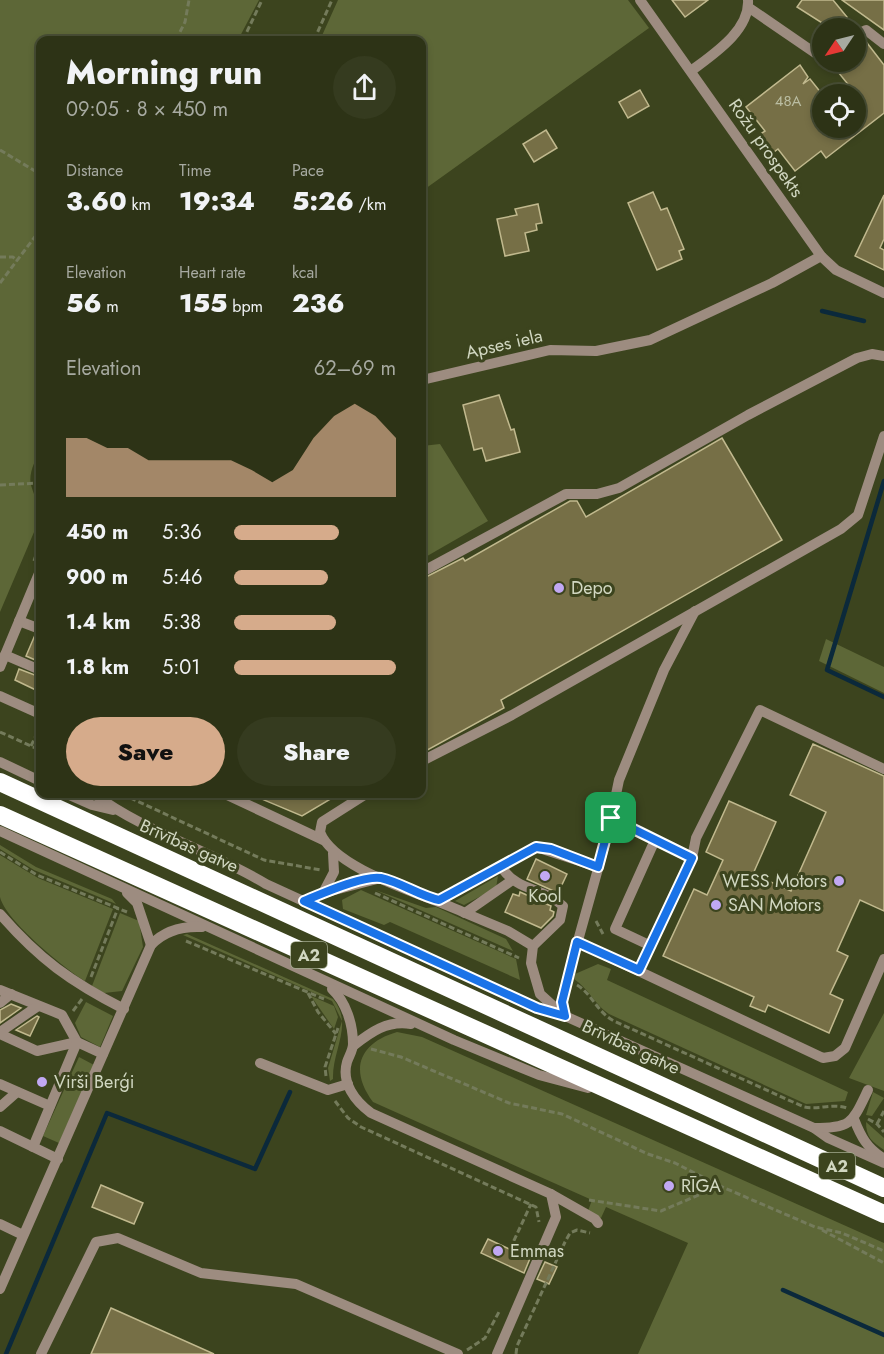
<!DOCTYPE html>
<html lang="en">
<head>
<meta charset="utf-8">
<style>
	:root { --surface:#2d3316; --page:#353b1f; --text:#f1f3f6; --muted:#a7aaa1; --line:#484e35; --accent:#d6ab8b }
	body { margin:0; font-family:Jost,sans-serif; background:var(--page); color:var(--text); height:100vh; display:flex; flex-direction:column; font-size:22px; white-space:nowrap }
	* { box-sizing:border-box; margin:0 }
	p { font-size:20px; color:var(--muted) }
	.icon { flex:none; width:33px; height:33px; fill:none; stroke:currentColor; stroke-width:2; stroke-linecap:round; stroke-linejoin:round }
	.map { position:relative; flex:1; overflow:hidden }
	.side { position:absolute; left:36px; top:36px; width:390px; height:762px; display:flex; flex-direction:column; background:var(--surface); border-radius:12px; box-shadow:0 3px 9px #0003,0 0 0 2px var(--line) }
	.side>* { flex:none }
	.needle { width:39px; rotate:235deg }
	.buttons { position:absolute; left:812px; top:18px; display:grid; gap:12px }
	.buttons a { display:grid; place-items:center; width:54px; height:54px; border-radius:50%; background:var(--surface); box-shadow:0 3px 9px #0003,0 0 0 2px var(--line); font-size:30px }
	.pin { position:absolute; display:grid; place-items:center; width:51px; height:51px; color:#fff; margin:-26px; border-radius:12px; box-shadow:0 3px 9px #0006 }
	.round { display:grid; place-items:center; flex:none; width:63px; height:63px; border-radius:32px; background:var(--page) }
	.head { display:flex; align-items:center; justify-content:space-between; height:102px; padding:0 30px }
	h1 { font-size:33px; font-weight:800; line-height:45px }
	.stats { display:grid; grid-template-columns:repeat(3,1fr); gap:9px; height:102px; padding:6px 30px }
	.stats div { display:grid; align-content:center }
	.stats b { font-size:26px; font-weight:800 }
	.stats small { font-size:16px; font-weight:400 }
	.stats p { font-size:16px }
	.chart { height:168px; padding:12px 30px }
	.chart p { display:flex; justify-content:space-between }
	.chart svg { width:100%; height:108px; margin-top:6px; fill:var(--accent); opacity:.7 }
	.button { display:flex; gap:12px; margin-top:auto; padding:12px 30px }
	.button a { flex:1; height:69px; border-radius:36px; background:var(--accent); color:#111; font-size:24px; font-weight:800; line-height:69px; text-align:center }
	.button a+a { background:var(--page); color:var(--text) }
	ul { padding:0 30px; list-style:none; font-size:20px }
	li { display:grid; grid-template-columns:96px 72px 1fr; align-items:center; height:45px }
	li i { height:15px; border-radius:8px; background:var(--accent) }
	.map>svg:first-child { display:block }
	.green { fill:#5d6737 }
	.lines { fill:none; stroke-linecap:round; stroke-linejoin:round }
	.stream { stroke:#0b293b; stroke-width:4.5 }
	.building { fill:#766f46; stroke:#c1b98e; stroke-width:1.5 }
	.path { stroke:#747b5b; stroke-width:3; stroke-dasharray:6 3; stroke-linecap:butt }
	.minor { stroke:#9d8c80; stroke-width:10 }
	.highway { stroke:#fff; stroke-width:18 }
	.route-casing { stroke:#fff; stroke-width:12 }
	.route { stroke:#1a73e8; stroke-width:8 }
	.poi-dot { fill:#c1a8f3; stroke:#3c441e; stroke-width:2 }
	.labels { text-anchor:middle; dominant-baseline:central; stroke-width:6; stroke-linejoin:round; paint-order:stroke }
	.number-label { font-size:15px; fill:#babda2 }
	.shield { fill:#3c441e; stroke:#a4ab90; stroke-width:1.5 }
	.shield-label { font-size:16px; font-weight:bold; fill:#d1d7c1 }
	.street-label { font-size:18px; fill:#d1d7c1; stroke:#3c441e }
	.poi-label { font-size:18px; fill:#d1d7c1; stroke:#3c441e; text-anchor:start }
</style>
</head>
<body>
<div class="map">
<svg width="884" height="1354" viewBox="0 0 884 1354">
	<rect width="100%" height="100%" fill="#3c441e"/>
	<g class="green">
		<path d="M0,0H259L238,40H40V448C36,460 28,473 31,485C34,497 41,506 40,518L0,612Z"/>
		<polygon points="338,0 628,0 649,28 425,189 422,215 422,40 320,40"/>
		<polygon points="440,444 488,521 422,559 422,446"/>
		<polygon points="826,639 884,667 884,693 819,661"/>
		<polygon points="0,845 36,867 112,899 116,904 34,870 0,849"/>
		<path d="M0,855L38,878L113,909L85,981C65,969 5,920 0,897C0,885 0,868 0,855Z"/>
		<polygon points="498,876 496,888 464,905 455,901"/>
		<polygon points="361,890 516,959 520,980 390,922 384,925 343,909 342,900"/>
		<polygon points="375,890 426,908 436,907 506,939 513,951"/>
		<polygon points="120,913 139,921 143,947 122,991 104,993 92,986"/>
		<path d="M187,934L333,999C354,1024 332,1050 333,1079L330,1081L328,1068L342,1021L332,1001L183,935Z"/>
		<path d="M598,964L611,969L607,980L848,1092L845,1101L806,1104L609,1014C595,1005 589,989 574,979L575,974Z"/>
		<polygon points="311,996 334,1006 338,1017 334,1029"/>
		<polygon points="86,1002 113,1016 100,1047 81,1037 75,1023"/>
		<polygon points="884,1013 884,1091 849,1078"/>
		<path d="M397,1032L422,1037L884,1243V1354H638L688,1243L606,1207L601,1218L588,1211L592,1200L373,1102C349,1070 359,1043 397,1032Z"/>
		<polygon points="79,1057 94,1065 59,1143 43,1136"/>
		<polygon points="873,1092 884,1098 872,1116 866,1115"/>
		<path d="M866,1122L884,1138V1150C872,1142 866,1137 866,1122Z"/>
	</g>
	<g class="lines">
		<g class="stream">
			<polyline points="822,311 864,321"/>
			<polyline points="884,481 827,670 884,697"/>
			<polyline points="783,1290 884,1335"/>
			<polyline points="6,1354 107,1113 255,1169 290,1092"/>
		</g>
	</g>
	<g class="building">
		<polygon points="672,0 708,0 685,17"/>
		<polygon points="802,0 833,0 847,17 840,28 830,28 797,7"/>
		<polygon points="842,0 884,0 884,30"/>
		<polygon points="864,39 884,65 884,113 826,158 821,151 795,171 778,149 770,155 756,137 765,131 746,107 800,65 808,77 803,84 810,79 822,94 822,128 855,128 855,93 830,62 855,62 855,44"/>
		<polygon points="640,90 649,106 628,118 619,102"/>
		<polygon points="546,130 557,148 534,162 523,144"/>
		<polygon points="653,192 661,210 667,208 684,249 679,251 682,259 657,270 628,203"/>
		<polygon points="884,195 884,239 880,248 884,250 884,270 855,256"/>
		<polygon points="538,204 542,223 536,224 537,230 525,233 529,251 505,256 497,219 517,215 515,209"/>
		<polygon points="499,395 511,430 514,429 520,452 486,461 482,448 474,450 463,405"/>
		<polygon points="722,438 782,540 501,700 504,708 422,753 422,579 463,558 465,561 570,501 577,501 586,517"/>
		<polygon points="35,635 40,636 40,662 26,656"/>
		<polygon points="19,669 40,677 40,692 15,680"/>
		<polygon points="813,744 884,776 884,911 860,900 837,951 848,956 830,994 843,1000 829,1033 768,1005 765,1012 750,1006 754,997 663,956 694,889 707,895 723,860 706,852 729,801 776,822 753,874 791,891 826,812 790,795"/>
		<polygon points="250,794 339,794 302,816"/>
		<polygon points="536,859 567,874 558,893 527,879"/>
		<polygon points="520,892 551,906 550,910 554,912 553,916 541,928 505,912 513,894 519,896"/>
		<polygon points="11,1004 21,1008 0,1023 0,1010"/>
		<polygon points="37,1016 39,1017 30,1036 16,1030"/>
		<polygon points="101,1185 143,1203 134,1224 92,1207"/>
		<polygon points="488,1239 522,1255 524,1252 531,1256 524,1273 481,1253"/>
		<polygon points="545,1262 557,1267 549,1284 537,1279"/>
		<polygon points="111,1308 214,1354 91,1354"/>
	</g>
	<g class="lines">
		<g class="path">
			<polyline points="176,40 185,22 189,0"/>
			<polyline points="243,40 262,0"/>
			<polyline points="314,40 332,0"/>
			<polyline points="0,150 40,174"/>
			<polyline points="0,257 13,257 17,261"/>
			<polyline points="0,283 40,230"/>
			<polyline points="40,470 40,477"/>
			<polyline points="0,485 40,483"/>
			<polyline points="34,561 40,543"/>
			<polyline points="0,732 40,750"/>
			<polyline points="31,746 40,727"/>
			<polyline points="122,794 264,860 321,870"/>
			<polyline points="630,813 634,805"/>
			<polyline points="0,852 37,875 127,912"/>
			<polyline points="375,893 519,958"/>
			<polyline points="596,921 603,934"/>
			<polyline points="186,941 324,999"/>
			<polyline points="91,977 118,908"/>
			<path d="M577,985C592,994 597,1012 614,1021L804,1107C819,1110 832,1103 847,1108"/>
			<polyline points="308,993 318,1012 336,1034"/>
			<polyline points="73,1011 82,999"/>
			<polyline points="371,1049 401,1057 509,1103 562,1114 648,1154 675,1163 720,1186"/>
			<polyline points="326,1076 325,1067 338,1028"/>
			<polyline points="335,1101 348,1118 361,1127 536,1207 539,1222"/>
			<polyline points="868,1119 877,1124 884,1132"/>
			<polyline points="877,1124 884,1111"/>
			<polyline points="589,1200 661,1211 720,1186 815,1227 842,1233 884,1251"/>
			<polyline points="822,1230 884,1263"/>
			<polyline points="510,1249 531,1204"/>
			<polyline points="467,1350 485,1338 500,1310"/>
			<polyline points="516,1354 517,1346 565,1242 570,1233 577,1230 590,1233"/>
		</g>
		<g class="minor">
			<polyline points="640,0 821,256 836,270 884,293"/>
			<polyline points="748,7 815,53 822,49"/>
			<polyline points="855,35 866,30 884,44"/>
			<path d="M691,71C712,55 750,31 748,0"/>
			<polyline points="422,380 550,350 596,351 650,340 772,283 821,256"/>
			<polyline points="422,572 566,494 597,494 619,488 748,415 857,358 872,354 884,356"/>
			<polyline points="19,621 40,629"/>
			<polyline points="5,655 40,670"/>
			<polyline points="0,667 40,571"/>
			<polyline points="0,696 40,714"/>
			<polyline points="422,761 512,715 841,529 858,515 884,436"/>
			<polyline points="0,762 40,781"/>
			<polyline points="67,794 92,805 113,810"/>
			<path d="M94,794C146,833 210,850 266,884L537,1008L565,1016L814,1128L828,1138L884,1163"/>
			<polyline points="225,794 323,840"/>
			<path d="M366,794L322,822L320,832C335,871 428,895 465,913L511,881"/>
			<polyline points="611,818 692,858 696,838 760,710 884,769"/>
			<polyline points="0,831 454,1040 539,1075 588,1088"/>
			<path d="M501,867C519,893 542,886 563,906L560,920L533,946L531,963L540,994L562,1014"/>
			<polyline points="127,893 137,903 151,945"/>
			<polyline points="323,893 334,872 333,853"/>
			<polyline points="439,900 536,847 598,867"/>
			<polyline points="304,901 323,893 381,878"/>
			<polyline points="465,913 508,931 533,946"/>
			<path d="M0,914C39,959 71,982 124,1009"/>
			<polyline points="577,942 823,1058 835,1056 845,1048 884,959"/>
			<polyline points="649,945 615,929 655,840"/>
			<polyline points="639,970 692,858"/>
			<path d="M332,989C346,1002 353,1024 353,1044C353,1050 349,1056 347,1062C341,1083 355,1101 371,1113L551,1194L556,1217L497,1354"/>
			<polyline points="0,990 62,1015 77,1042 103,1054"/>
			<polyline points="0,1003 11,994"/>
			<polyline points="565,1016 562,1002 567,980 608,833 619,780 664,670 695,611"/>
			<polyline points="0,1032 38,1006"/>
			<polyline points="0,1034 37,1051 77,1042"/>
			<path d="M353,1046C371,1032 387,1020 411,1024"/>
			<polyline points="260,1063 328,1090 348,1084"/>
			<polyline points="0,1084 50,1106"/>
			<polyline points="0,1107 17,1092"/>
			<path d="M854,1119C861,1137 867,1148 883,1158"/>
			<path d="M814,1128C852,1128 852,1123 868,1090"/>
			<polyline points="0,1131 58,1159"/>
			<polyline points="33,1147 77,1042"/>
			<polyline points="551,1194 595,1219 598,1223"/>
			<polyline points="0,1224 23,1235"/>
			<path d="M0,1289L151,945C165,930 182,926 202,927"/>
			<polyline points="41,1354 96,1242 118,1238 201,1273 296,1284 458,1354"/>
		</g>
		<g class="highway">
			<polyline points="0,782 884,1188"/>
			<polyline points="0,815 884,1214"/>
		</g>
	</g>
	<g class="lines">
		<g class="route-casing">
			<path id="route" d="M611,818L692,858L639,970L577,942L562,1002L565,1016L537,1008L304,901C321,894 363,875 381,878C400,882 420,896 439,900L536,847L551,849L598,867Z"/>
		</g>
		<use href="#route" class="route"/>
	</g>
	<g class="poi-dot">
		<circle cx="559" cy="588" r="6"/>
		<circle cx="545" cy="876" r="6"/>
		<circle cx="839" cy="881" r="6"/>
		<circle cx="716" cy="905" r="6"/>
		<circle cx="42" cy="1082" r="6"/>
		<circle cx="669" cy="1186" r="6"/>
		<circle cx="498" cy="1251" r="6"/>
	</g>
	<g class="labels">
		<g class="number-label">
			<text x="788" y="101">48A</text>
		</g>
		<g class="shield">
			<rect x="291" y="942" width="36" height="26" rx="4.5"/>
			<rect x="819" y="1153" width="36" height="26" rx="4.5"/>
		</g>
		<g class="shield-label">
			<text x="309" y="955">A2</text>
			<text x="837" y="1166">A2</text>
		</g>
		<g class="street-label">
			<text transform="translate(766 148) rotate(55)">Rožu prospekts</text>
			<text transform="translate(504 344) rotate(-13)">Apses iela</text>
			<text transform="translate(189 846) rotate(24)">Brīvības gatve</text>
			<text transform="translate(631 1047) rotate(25)">Brīvības gatve</text>
		</g>
		<g class="poi-label">
			<text x="571" y="588">Depo</text>
			<text x="827" y="881" text-anchor="end">WESS Motors</text>
			<text x="545" y="896" text-anchor="middle">Kool</text>
			<text x="728" y="905">SAN Motors</text>
			<text x="54" y="1082">Virši Berģi</text>
			<text x="681" y="1186">RĪGA</text>
			<text x="510" y="1251">Emmas</text>
		</g>
	</g>
</svg>
<div class="buttons">
<a><svg class="needle" viewBox="-14 -14 28 28"><path d="M0-13l5 13h-10z" fill="#e53935"/><path d="M0 13l5-13h-10z" fill="#a7aaa1"/></svg></a>
<a><svg class="icon" aria-label="locate" viewBox="0 0 24 24"><circle cx="12" cy="12" r="6"/><path d="M12 2v4M12 18v4M2 12h4M18 12h4"/></svg></a>
</div>
<div class="pin" style="left:611px;top:818px;background:#1e9e55"><svg class="icon" aria-label="arrive" viewBox="0 0 24 24"><path d="M6 21V4h12l-3 4 3 4H6"/></svg></div>
<section class="side">
<div class="head"><div><h1>Morning run</h1><p>09:05 · 8 × 450 m</p></div><a class="round"><svg class="icon" aria-label="share" viewBox="0 0 24 24"><path d="M12 15V3M7 8l5-5 5 5M5 13v7h14v-7"/></svg></a></div>
<div class="stats">
<div><p>Distance</p><b>3.60<small> km</small></b></div>
<div><p>Time</p><b>19:34</b></div>
<div><p>Pace</p><b>5:26<small> /km</small></b></div>
</div>
<div class="stats">
<div><p>Elevation</p><b>56<small> m</small></b></div>
<div><p>Heart rate</p><b>155<small> bpm</small></b></div>
<div><p>kcal</p><b>236</b></div>
</div>
<div class="chart"><p><span>Elevation</span>62–69 m</p>
<svg viewBox="0 0 160 44" preserveAspectRatio="none"><path d="M0 44V20L10 20L20 24L30 24L40 29L50 29L60 29L70 29L80 29L90 33L100 38L110 33L120 20L130 11L140 6L150 11L160 20V44z"/></svg>
</div>
<ul>
<li><b>450 m</b>5:36<i style="width:65%"></i></li>
<li><b>900 m</b>5:46<i style="width:58%"></i></li>
<li><b>1.4 km</b>5:38<i style="width:63%"></i></li>
<li><b>1.8 km</b>5:01<i style="width:100%"></i></li>
</ul>
<div class="button"><a>Save</a><a>Share</a></div>
</section>
</div>
</body>
</html>
